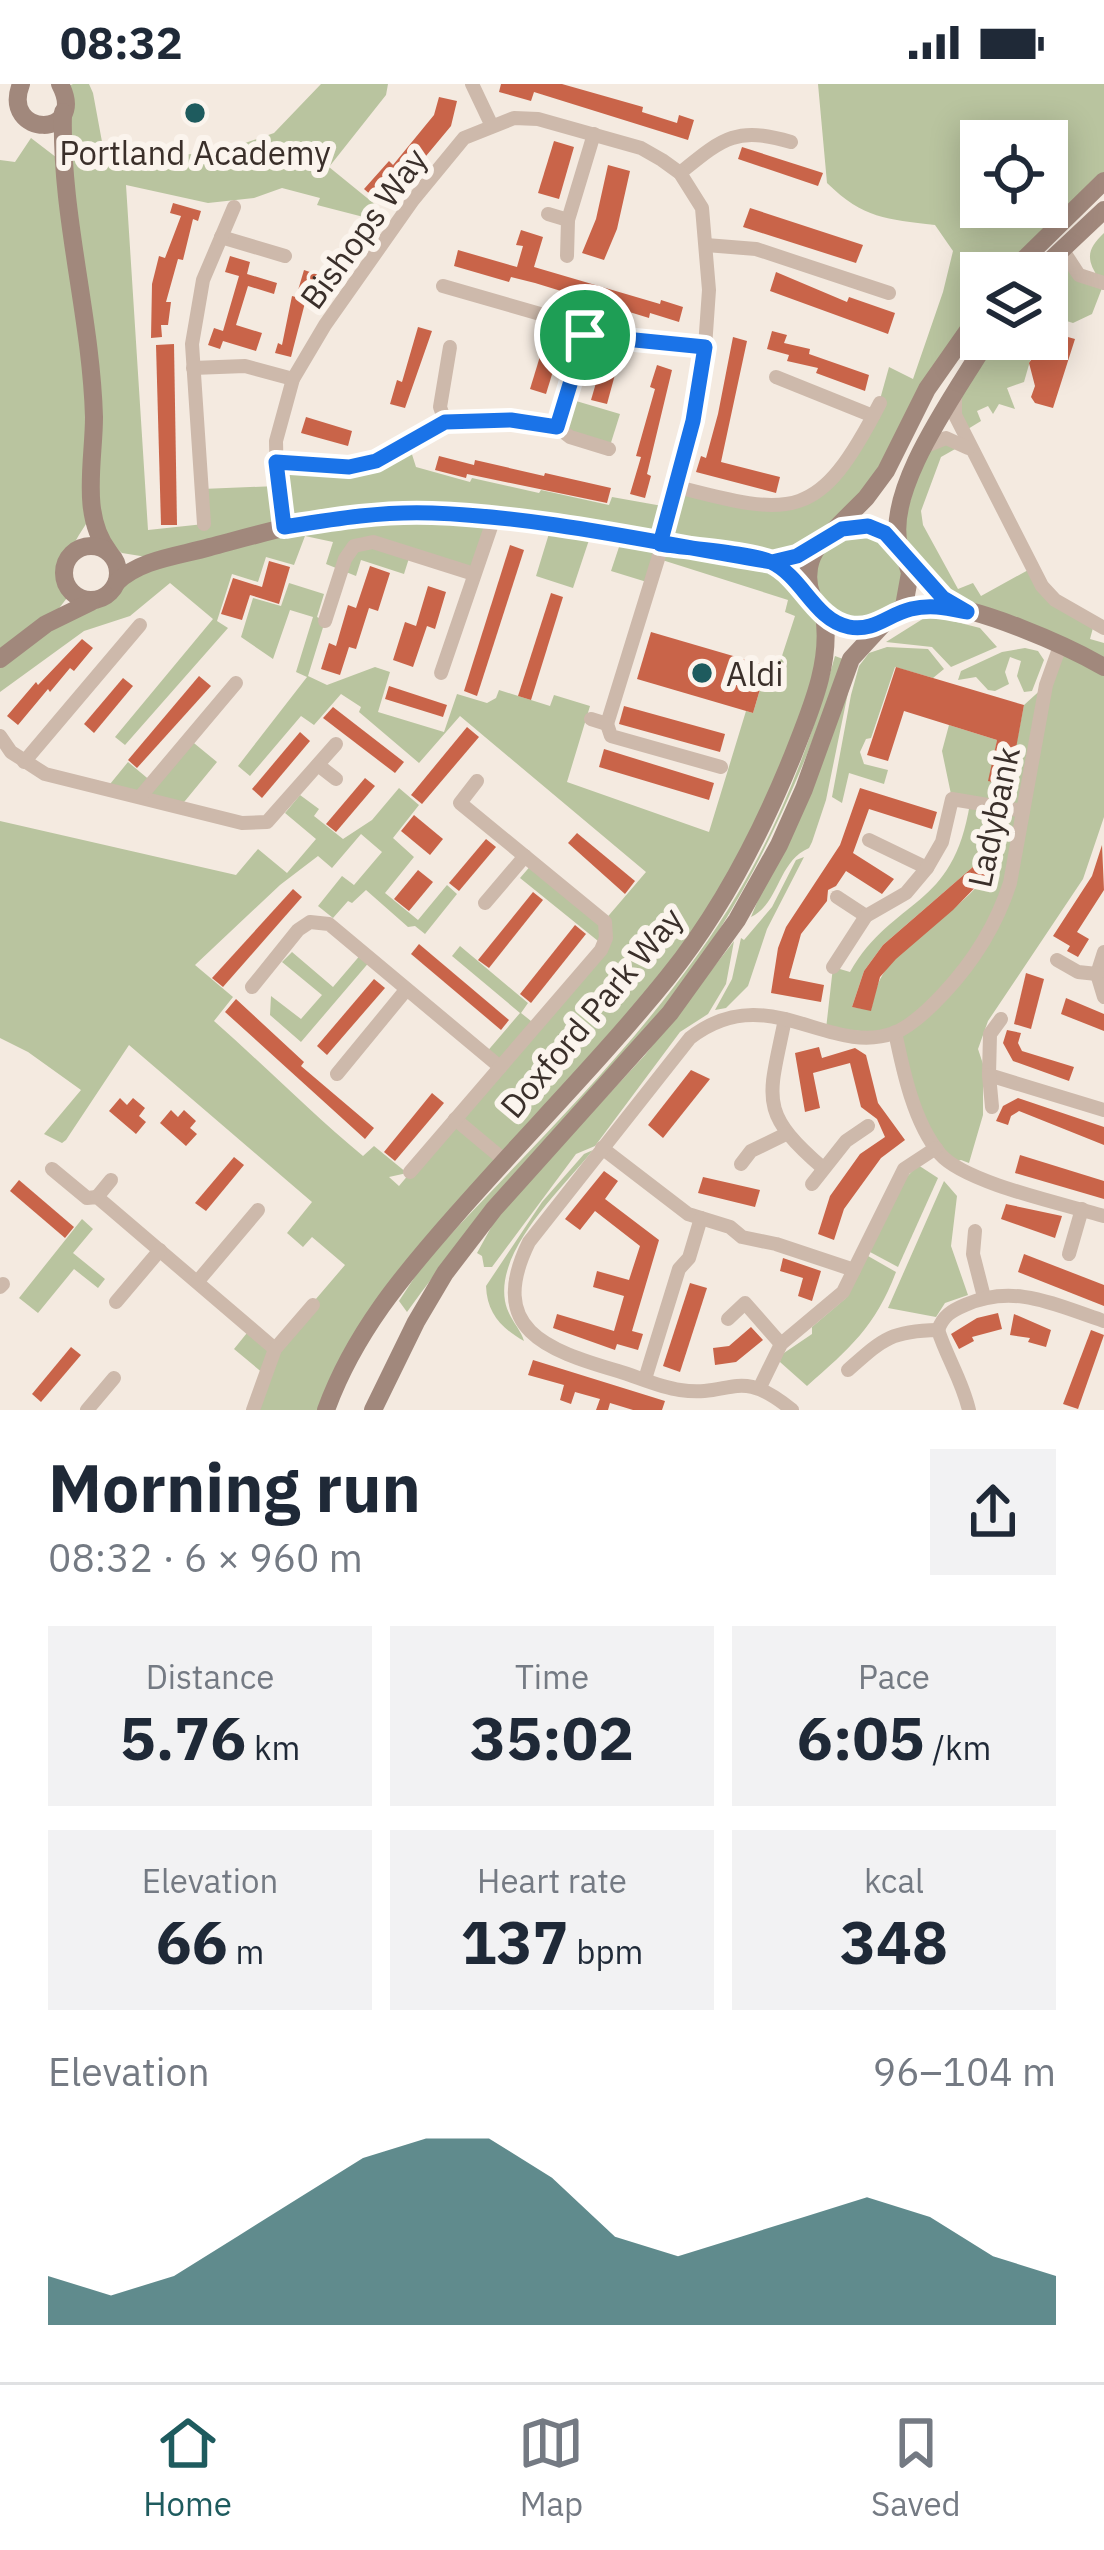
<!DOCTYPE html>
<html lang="en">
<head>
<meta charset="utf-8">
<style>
	:root { --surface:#fff; --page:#f2f2f3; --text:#1f2937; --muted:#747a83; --line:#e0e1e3; --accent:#1e5b5e }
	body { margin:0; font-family:"IBM Plex Sans",sans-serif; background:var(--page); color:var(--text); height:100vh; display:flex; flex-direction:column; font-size:45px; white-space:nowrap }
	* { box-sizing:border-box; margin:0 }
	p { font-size:39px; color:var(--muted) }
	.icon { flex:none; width:66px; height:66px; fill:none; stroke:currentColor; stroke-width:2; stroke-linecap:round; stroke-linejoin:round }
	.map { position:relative; height:1326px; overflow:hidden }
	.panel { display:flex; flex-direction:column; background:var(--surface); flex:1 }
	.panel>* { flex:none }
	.fabs { position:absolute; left:960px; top:36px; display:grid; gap:24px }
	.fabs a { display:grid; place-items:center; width:108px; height:108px; border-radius:0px; background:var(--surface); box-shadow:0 6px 30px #0003; font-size:60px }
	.pin { position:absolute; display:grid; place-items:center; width:102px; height:102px; color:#fff; margin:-51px; border:6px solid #fff; border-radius:50%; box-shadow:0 3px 12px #0007 }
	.round { display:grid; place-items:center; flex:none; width:126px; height:126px; border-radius:0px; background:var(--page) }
	.summary { display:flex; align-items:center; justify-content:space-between; height:204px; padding:0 48px }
	h1 { font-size:66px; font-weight:700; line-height:90px }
	.figures { display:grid; grid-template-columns:repeat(3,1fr); gap:18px; height:204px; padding:12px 48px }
	.figures div { display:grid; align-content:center; border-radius:0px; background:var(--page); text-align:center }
	.figures b { font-size:60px; font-weight:700 }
	.figures small { font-size:33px; font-weight:400 }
	.figures p { font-size:33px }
	.chart { height:336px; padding:24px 48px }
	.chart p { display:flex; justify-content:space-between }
	.chart svg { width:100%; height:216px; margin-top:12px; fill:var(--accent); opacity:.7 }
	.status { display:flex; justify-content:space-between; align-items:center; height:84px; padding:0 60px; background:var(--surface); direction:ltr }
	.status svg { height:33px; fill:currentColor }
	.menu { display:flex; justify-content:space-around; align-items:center; height:168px; border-top:3px solid var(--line); background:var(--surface); font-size:33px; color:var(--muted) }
	.menu a { display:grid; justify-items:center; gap:6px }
	.menu .selected { color:var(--accent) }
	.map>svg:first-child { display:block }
	.green { fill:#b9c49f; fill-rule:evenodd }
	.building { fill:#c96449 }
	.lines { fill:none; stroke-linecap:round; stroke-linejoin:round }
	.street { stroke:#cdb9ab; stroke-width:14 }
	.secondary { stroke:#a1887c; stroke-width:18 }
	.route-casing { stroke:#fff; stroke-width:24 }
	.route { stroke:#1a73e8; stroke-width:15 }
	.poi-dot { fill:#1e5b5e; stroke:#fbf4ed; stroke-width:4.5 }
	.labels { text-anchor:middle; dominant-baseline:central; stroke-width:12; stroke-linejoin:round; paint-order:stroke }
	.poi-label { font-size:33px; fill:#3a2f2a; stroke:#fbf4ed }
	.street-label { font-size:33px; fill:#3a2f2a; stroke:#fbf4ed }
</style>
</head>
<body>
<div class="status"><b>08:32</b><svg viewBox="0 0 49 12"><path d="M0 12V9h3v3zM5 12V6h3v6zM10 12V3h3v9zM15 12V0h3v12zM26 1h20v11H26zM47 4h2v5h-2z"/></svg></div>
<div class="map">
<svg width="1104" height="1326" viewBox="0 0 1104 1326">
	<rect width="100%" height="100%" fill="#f4eae0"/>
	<g class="green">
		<path d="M73,0H89L93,9L105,74L216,69L274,49L321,0H388L386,11L329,83L388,131L383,138L317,121L320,114L282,104L254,114L208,119L126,101L148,446L204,440L202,405L277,402L276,378L349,383L409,361L416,383L470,398L472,394L539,409L541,406L609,421L612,413L668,423L674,402L786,424L829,401L879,319L889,283L913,295L943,208L953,167L935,141C886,135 864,135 827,99L818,0H1104V97L1010,189H981V228L843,445L898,459L926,362L964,360L941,373L921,427L923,441L958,505L973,499L981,512L1030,485L1042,502L1094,540L1090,555L1104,559V733L1083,795L988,937L978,965L983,980V1031L969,1079L961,1076L950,1079L931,1057L895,949L826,945L833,883L850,888C894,812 953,827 970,719L952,715L942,667L949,641L997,656L989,697L1008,702L1024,621L1046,601L1060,562L1015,544L910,489L887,536L826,532L806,638L708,837L419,1173L326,1326H253L264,1290L234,1265L251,1244L274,1264L345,1181L312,1153L303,1163L287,1149L312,1118L129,961L66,1056L62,1059L44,1050L81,1006L28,968L0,954V737L236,791L258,765L287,789L316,755L285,729L300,711L319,725L314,732L343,755L372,736L399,704L419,721L393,754L414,773L385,809L418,836L447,801L457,810L425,850L415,842L408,843L366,806L352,819L348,817L333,834L318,822L342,792L354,801L382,768L361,750L332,784L318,772L280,801L195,881L233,913L214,937C265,982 311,1029 363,1072L374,1062L407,1089L389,1093L399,1102L499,983L485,970L520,929L452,872L460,862L528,919L521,929L536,941L603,861L520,794L533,779L604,837L646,788L460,632L419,679L359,628L361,623L341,610L314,641L301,632L250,692L238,682L307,593L296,588L313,533L290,526L273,575L241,553L253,514L281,522L289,499L324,510L317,533L325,537L308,592L327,601L375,583L390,588L378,628L444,648L457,610L487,619L496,614L499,606L550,622L554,611L590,622L567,698L709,748L746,627L753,629L769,576L780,578L795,532L785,528L788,516L659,475L650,499L611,487L622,454L591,450L573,504L536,492L551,443L494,434L474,490L410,471L404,490L361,476L356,492L326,480L333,458L305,452L294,481L266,473L258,498L232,490L217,537L228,544L125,661L115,653L213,535L170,499L130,532L84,547L0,608V76L15,78L31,54L61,77L58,6ZM981,57H1047V123H981ZM86,440L122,469L159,475L125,490L115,507L100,517L81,519L50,536L70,510C59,483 71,463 86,440ZM984,745L1004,748C994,817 918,837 883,890C876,901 874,914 871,926L852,923L864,887L883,861L974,782Z"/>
		<path d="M1104,149V199L1092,230L1073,239L1054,233C1049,248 1047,263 1032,270L1024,298L1007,304L1015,325L999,320L993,330L988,322L977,327L981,337L963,348L955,310L988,255H1047V189L1062,165L1079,190L1100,196C1086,176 1086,166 1104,149Z"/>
		<polygon points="566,314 620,330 609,365 557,343"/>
		<polygon points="929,531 980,544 997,563 951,583 932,563 886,558"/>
		<polygon points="887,563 928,565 944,585 933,594 895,583 871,654 866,655 860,668 864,680 888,686 884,700 849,689 842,719 832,713 851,611 859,582 869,569"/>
		<polygon points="1025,564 1038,567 1044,576 1032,607 1024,608 1017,592 1021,577 1010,573 1005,588 1009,600 995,607 988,606 976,593 958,596 961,587 1002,568"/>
		<path d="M835,572L843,575C799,700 748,817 666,923C642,954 614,982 588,1011C525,1082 462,1151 407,1228L399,1217L424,1179C531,1062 657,946 738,809C782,735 812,655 835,572Z"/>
		<path d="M852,589L826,716L812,758L809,764C777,778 780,819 751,833Z"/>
		<polygon points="189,655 217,678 180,723 106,705 128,678 152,698"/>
		<polygon points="804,773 767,845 748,902 726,924 715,926 732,895 741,854 744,856 772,823 796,776"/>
		<polygon points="734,857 726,900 708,930 680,948 595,1062 576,1070 492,1183 484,1183 482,1172 477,1169 499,1129 645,971"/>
		<polygon points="292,868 333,903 362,869 371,876 301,958 270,931 271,912 301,935 322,911 282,878"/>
		<path d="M593,1066C562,1105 496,1165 505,1217C508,1234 521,1245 524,1257C501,1244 487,1229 486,1202L542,1118L584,1070Z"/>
		<polygon points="918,1081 938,1094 898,1183 870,1168 902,1098"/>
		<polygon points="944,1097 957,1112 951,1162 968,1211 945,1219 936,1233 888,1224"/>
		<polygon points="82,1135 93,1145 73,1169 105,1195 98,1204 74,1185 38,1229 19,1214"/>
		<path d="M868,1172L896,1188C875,1243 850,1264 807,1302L780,1278L781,1271L812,1250V1243L846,1214Z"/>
	</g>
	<g class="building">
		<polygon points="501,0 562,0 643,23 642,28 677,39 679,31 694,36 688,56 534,8 531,17 499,8"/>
		<polygon points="439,13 457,17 451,42 411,90 406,86 379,118 364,105 389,77 393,81 434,31"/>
		<polygon points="554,57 574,63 559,115 538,109"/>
		<polygon points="742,63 823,89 818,102 738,75"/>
		<polygon points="608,81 630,87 617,145 604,176 582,169 596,135"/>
		<polygon points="173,119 201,127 198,137 193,135 183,176 178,175 166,218 171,218 168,241 161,241 162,253 151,254 152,200 159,172 165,174 181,132 170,129"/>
		<polygon points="750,124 863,161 856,179 743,143"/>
		<polygon points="521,146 543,153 534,183 660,220 661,216 683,223 679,238 650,229 649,234 535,199 511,193 509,198 454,182 458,166 517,183 523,162 516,161"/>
		<polygon points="230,172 250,178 247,190 277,199 274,210 248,202 236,241 262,249 256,267 223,257 220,265 208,261 214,244 223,247 239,192 225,188"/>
		<polygon points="304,186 319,191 307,211 291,273 275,269 278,259 282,261 292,212 296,213"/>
		<polygon points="776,188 847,218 849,213 895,229 888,250 770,207"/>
		<polygon points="418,243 432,247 405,324 390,320 397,296 402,298"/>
		<polygon points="772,247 787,251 784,259 810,265 809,270 869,291 865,307 816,289 818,284 787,277 789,271 767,265"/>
		<polygon points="1050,248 1075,255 1053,324 1035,319 1031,313 1035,302 1029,279"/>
		<polygon points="733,253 747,257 721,378 780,393 776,409 696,388 701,372 706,374 718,330"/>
		<polygon points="545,256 561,261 546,310 530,305"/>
		<polygon points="174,260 177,441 161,441 156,261"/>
		<polygon points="605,268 620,272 607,320 591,316"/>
		<polygon points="657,281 672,286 647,390 651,392 645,414 630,410 641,373 636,372 655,305 650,303"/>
		<polygon points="306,333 352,347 348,362 301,349"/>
		<polygon points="439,372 474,381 475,376 544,392 545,389 611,404 607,419 467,390 466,394 435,386"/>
		<polygon points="510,461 524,466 477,612 464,607"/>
		<polygon points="269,477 290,483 279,520 250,511 242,536 221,530 233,494 262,503"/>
		<polygon points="370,482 390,489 378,527 369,524 356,565 349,563 340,591 321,585 329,559 336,562 348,521 356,524"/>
		<polygon points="428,502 446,508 435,545 427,542 413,583 393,576 405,538 416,542"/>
		<polygon points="551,509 563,513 531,616 518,612"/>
		<polygon points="651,548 767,582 753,629 637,595"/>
		<polygon points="82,555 93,564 74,587 70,584 50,608 48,605 18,641 7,632 36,598 38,601"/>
		<polygon points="896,583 1024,621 1009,702 988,697 997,656 904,627 888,677 867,671"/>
		<polygon points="199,592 211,602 137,684 128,676"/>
		<polygon points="123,594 133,602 94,649 84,640"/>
		<polygon points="389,602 447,621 443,633 385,615"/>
		<polygon points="624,622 725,650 720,668 619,640"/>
		<polygon points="333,623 404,678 395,689 323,634"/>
		<polygon points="467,643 479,653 422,720 411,711"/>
		<polygon points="300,648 310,657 262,714 252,705"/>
		<polygon points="604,665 714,699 709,716 599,683"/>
		<polygon points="365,694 375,702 336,748 326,740"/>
		<polygon points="860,704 937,728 932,745 869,725 853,769 894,795 882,810 846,787 836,802 828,806 827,817 801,850 789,894 824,901 821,918 771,909 778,864 786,843 840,761"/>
		<polygon points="414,731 443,755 430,771 401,747"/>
		<polygon points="984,745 1004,748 995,783 953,826 896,875 880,893 871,927 852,923 864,887 883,861 974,782"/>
		<polygon points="577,749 635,797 625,810 568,759"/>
		<polygon points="486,755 496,763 459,807 449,799"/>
		<polygon points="1102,761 1104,806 1077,848 1089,855 1078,873 1067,867 1070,862 1053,852 1092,792"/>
		<polygon points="418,786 433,798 409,827 394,815"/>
		<polygon points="293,805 302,813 223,903 212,894"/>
		<polygon points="533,808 543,816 489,884 478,876"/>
		<polygon points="575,841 586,850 531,919 520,910"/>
		<polygon points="419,860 509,936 501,946 411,870"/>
		<polygon points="1026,889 1044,895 1031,945 1014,940"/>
		<polygon points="374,895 385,904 327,971 317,962"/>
		<polygon points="1066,914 1104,930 1104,947 1061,930"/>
		<polygon points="236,915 304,978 301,982 374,1044 365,1055 225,928"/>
		<polygon points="1007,946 1021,949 1018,959 1022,967 1074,983 1069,997 1013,977 1003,959"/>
		<polygon points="819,963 822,974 855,964 866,971 878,1019 905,1056 881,1074 844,1125 834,1156 818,1150 830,1112 860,1070 885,1053 877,1035 861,1023 850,979 813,989 820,1024 805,1028 795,969"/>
		<polygon points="691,986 710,995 663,1054 648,1041"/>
		<polygon points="432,1009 444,1019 395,1077 384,1068"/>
		<polygon points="120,1014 127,1021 133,1014 145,1024 139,1032 146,1038 136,1050 109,1027"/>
		<polygon points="1018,1014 1104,1043 1104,1061 1019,1027 1011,1032 1008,1041 996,1037 1003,1022"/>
		<polygon points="171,1026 178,1033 184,1026 196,1037 190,1044 197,1050 186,1062 160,1039"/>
		<polygon points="1020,1071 1104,1097 1104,1115 1015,1089"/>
		<polygon points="234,1073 244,1081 206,1127 195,1119"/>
		<polygon points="604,1087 618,1097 605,1115 659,1156 632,1247 643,1250 638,1266 617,1260 615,1266 553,1244 557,1230 614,1247 624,1212 593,1203 597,1187 629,1196 640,1162 595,1127 580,1146 565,1135"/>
		<polygon points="703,1093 760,1106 755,1123 698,1109"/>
		<polygon points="19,1096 74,1143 65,1154 10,1107"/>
		<polygon points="1006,1120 1062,1132 1055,1154 1001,1135"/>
		<polygon points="1024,1170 1104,1201 1104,1222 1018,1188"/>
		<polygon points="783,1174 821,1187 812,1217 798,1212 803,1194 780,1187"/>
		<polygon points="690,1199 707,1204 680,1288 663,1282"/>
		<polygon points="998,1229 1002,1245 972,1253 974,1257 959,1265 951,1250 977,1234"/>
		<polygon points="1014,1230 1051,1246 1046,1263 1028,1258 1030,1254 1010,1251"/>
		<polygon points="751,1243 763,1256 736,1278 715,1281 713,1264 729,1262"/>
		<polygon points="1091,1246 1104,1251 1078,1325 1063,1320"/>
		<polygon points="71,1263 81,1271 41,1318 32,1310"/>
		<polygon points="533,1276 665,1317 662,1326 633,1326 610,1319 608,1326 596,1326 600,1315 575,1308 571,1320 560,1316 564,1301 528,1291"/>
	</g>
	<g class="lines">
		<g class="street">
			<polyline points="472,0 491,40"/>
			<path d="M680,89C723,54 736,42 791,58"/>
			<polyline points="548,130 568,136"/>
			<polyline points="221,153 285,172"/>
			<polyline points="706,161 756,165 889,209"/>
			<polyline points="1062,165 1079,191 1104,199"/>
			<polyline points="567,172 568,136 594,50"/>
			<polyline points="443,202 568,238 585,251 705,263"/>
			<polyline points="193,284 245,282 293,295"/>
			<polyline points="776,293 873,332"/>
			<polyline points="955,310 955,331 1042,502 1055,516 1104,544"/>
			<polyline points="445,337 440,323 450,263"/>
			<polyline points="557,343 585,251"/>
			<polyline points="926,362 946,354 968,364"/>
			<path d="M276,378C326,382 358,388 405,364C418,357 430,343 444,338C480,325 521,345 557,343L570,353L609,365"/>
			<path d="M674,402C795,434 819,437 880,319"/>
			<polyline points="204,440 192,260 203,196 234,123"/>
			<polyline points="284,443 277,402 276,357 293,295 325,241 413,116 464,54 514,34 538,35 641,64 662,76 680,89 702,124 709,206 705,263 693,336 658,475 607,640 591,635"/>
			<polyline points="325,537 345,475 354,462 373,458 474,490"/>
			<polyline points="441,589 494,434"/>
			<polyline points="607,640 611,652 721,683"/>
			<polyline points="0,652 11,668 45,690 242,739 267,738 336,660"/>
			<polyline points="24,678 140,541"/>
			<polyline points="318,681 336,695"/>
			<polyline points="140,713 236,599"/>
			<polyline points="869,756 927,784"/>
			<polyline points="837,813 866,832"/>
			<polyline points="485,819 525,772"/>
			<polyline points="1104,868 1097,890 1104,913"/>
			<polyline points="1057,876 1078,888 1097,890"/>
			<polyline points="833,883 866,832 906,809 927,784 942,758 952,715 1023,727"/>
			<polyline points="252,903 298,846 310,838 329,840 500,983"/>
			<path d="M785,935C769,1015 757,1027 823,1084"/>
			<polyline points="1001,935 990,950 989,991 1104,1026"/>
			<path d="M895,948C903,987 914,1039 940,1070C965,1099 1064,1120 1104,1132"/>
			<polyline points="337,990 406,906"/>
			<polyline points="989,991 992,1023"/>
			<polyline points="455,1035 504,1076"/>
			<polyline points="602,1064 688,1130 730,1143 742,1153 776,1160 854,1186"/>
			<polyline points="741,1080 751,1067 786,1050"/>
			<polyline points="52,1085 87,1114 97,1113 110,1124 275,1265"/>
			<polyline points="410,1088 601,866 606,854 605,838 460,719 477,697"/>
			<polyline points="812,1100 846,1057 868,1042"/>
			<polyline points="97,1113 111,1096"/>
			<polyline points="975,1147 973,1170 984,1213"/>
			<polyline points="1069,1170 1082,1125"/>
			<polyline points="198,1197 258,1126"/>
			<polyline points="0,1203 3,1200"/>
			<polyline points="116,1218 160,1166"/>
			<polyline points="728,1235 745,1219 781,1260"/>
			<path d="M938,1246C943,1232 951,1227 965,1221C1015,1199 1055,1221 1104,1237"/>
			<path d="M848,1286C883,1255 890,1247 938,1246C947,1274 962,1296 969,1326"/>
			<polyline points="645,1295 679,1185 689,1174 701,1134"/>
			<polyline points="760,1303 781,1260 843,1208 904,1085 936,1064"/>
			<polyline points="87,1326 114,1294"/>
			<polyline points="253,1326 275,1265 313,1221"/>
			<path d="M792,1326C738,1281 732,1314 680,1306C659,1303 638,1293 618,1287C546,1266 486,1245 529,1158L690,954C767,894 828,973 894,949C912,942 931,923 944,909C975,876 996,842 1010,799L1046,601L1060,562"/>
		</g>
		<g class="secondary">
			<path d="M21,0C0,54 89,55 60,0"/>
			<path d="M63,28C60,130 91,231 94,333C94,377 80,431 109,468"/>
			<polyline points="1010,189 1104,97"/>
			<polyline points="1037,189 1104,126"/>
			<polyline points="834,446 866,414 886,387 927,305 981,228"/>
			<path d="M899,461C885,403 959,305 988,255"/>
			<circle cx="91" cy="489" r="27"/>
			<path d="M905,472L910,489L904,522C826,587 774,481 835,449C848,442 865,441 879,447C899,455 910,478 924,493C936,508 950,518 966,528"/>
			<polyline points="772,478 811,510"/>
			<path d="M117,498C141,475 179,472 210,463C263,449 317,433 372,430C505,424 641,457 772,478L797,472L820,461"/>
			<path d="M897,530C908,526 922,521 934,521C977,522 1066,561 1104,583"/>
			<polyline points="0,575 46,540 91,518"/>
			<path d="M326,1326C354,1249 403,1191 456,1131C526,1051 602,975 668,893C722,826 761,750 793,671C810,627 832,579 824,531"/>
			<polyline points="373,1326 416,1238 445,1189 494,1125 670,929 737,836 779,761 804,705 851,575 887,536"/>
		</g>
	</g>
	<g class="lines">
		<g class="route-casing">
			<path id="route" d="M585,251L705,263L693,337L660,460C684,464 753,469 771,478C803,493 814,536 849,543C874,548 889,530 911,525C931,520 947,524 967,528L943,514L885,449L868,442L842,445L797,472L772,478C660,460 545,433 432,429C382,427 334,435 284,443L276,378L349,383L376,377L445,338L511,336L557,343L585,251"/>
		</g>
		<use href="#route" class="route"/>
	</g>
	<g class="poi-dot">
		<circle cx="195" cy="29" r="12"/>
		<circle cx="702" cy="589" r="12"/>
	</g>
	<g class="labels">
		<g class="poi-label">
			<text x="195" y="68">Portland Academy</text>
			<text x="726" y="589" text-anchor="start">Aldi</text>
		</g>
		<g class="street-label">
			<text transform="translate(363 144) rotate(-54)">Bishops Way</text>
			<text transform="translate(993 733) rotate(-78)">Ladybank</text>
			<text transform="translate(591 928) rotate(-50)">Doxford Park Way</text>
		</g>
	</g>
</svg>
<div class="fabs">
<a><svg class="icon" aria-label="locate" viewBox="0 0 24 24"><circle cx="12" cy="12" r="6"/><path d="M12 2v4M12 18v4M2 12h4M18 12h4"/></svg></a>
<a><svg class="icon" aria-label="layers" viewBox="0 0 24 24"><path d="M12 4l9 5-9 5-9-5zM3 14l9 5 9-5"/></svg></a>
</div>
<div class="pin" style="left:585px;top:251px;background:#1e9e55"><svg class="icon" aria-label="arrive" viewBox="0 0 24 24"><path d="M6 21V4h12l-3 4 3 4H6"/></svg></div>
</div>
<section class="panel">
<div class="summary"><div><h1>Morning run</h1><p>08:32 · 6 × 960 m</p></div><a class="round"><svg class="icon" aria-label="share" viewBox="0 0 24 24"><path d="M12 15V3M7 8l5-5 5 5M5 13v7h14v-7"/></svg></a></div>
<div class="figures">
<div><p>Distance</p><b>5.76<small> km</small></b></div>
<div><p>Time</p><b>35:02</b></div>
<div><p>Pace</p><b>6:05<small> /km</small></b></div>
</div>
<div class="figures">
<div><p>Elevation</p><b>66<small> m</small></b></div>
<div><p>Heart rate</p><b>137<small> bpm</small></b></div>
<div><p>kcal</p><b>348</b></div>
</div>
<div class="chart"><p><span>Elevation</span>96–104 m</p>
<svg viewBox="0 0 160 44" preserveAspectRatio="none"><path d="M0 44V34L10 38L20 34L30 26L40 18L50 10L60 6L70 6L80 14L90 26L100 30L110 26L120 22L130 18L140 22L150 30L160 34V44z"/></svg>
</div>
</section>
<nav class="menu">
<a class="selected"><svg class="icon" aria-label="home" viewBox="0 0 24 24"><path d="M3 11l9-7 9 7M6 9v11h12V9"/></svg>Home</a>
<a><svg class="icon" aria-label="map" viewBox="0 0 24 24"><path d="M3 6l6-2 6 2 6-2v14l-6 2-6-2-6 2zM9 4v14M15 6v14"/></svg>Map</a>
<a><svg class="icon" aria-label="saved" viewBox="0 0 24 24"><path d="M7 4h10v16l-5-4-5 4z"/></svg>Saved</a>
</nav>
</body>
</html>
